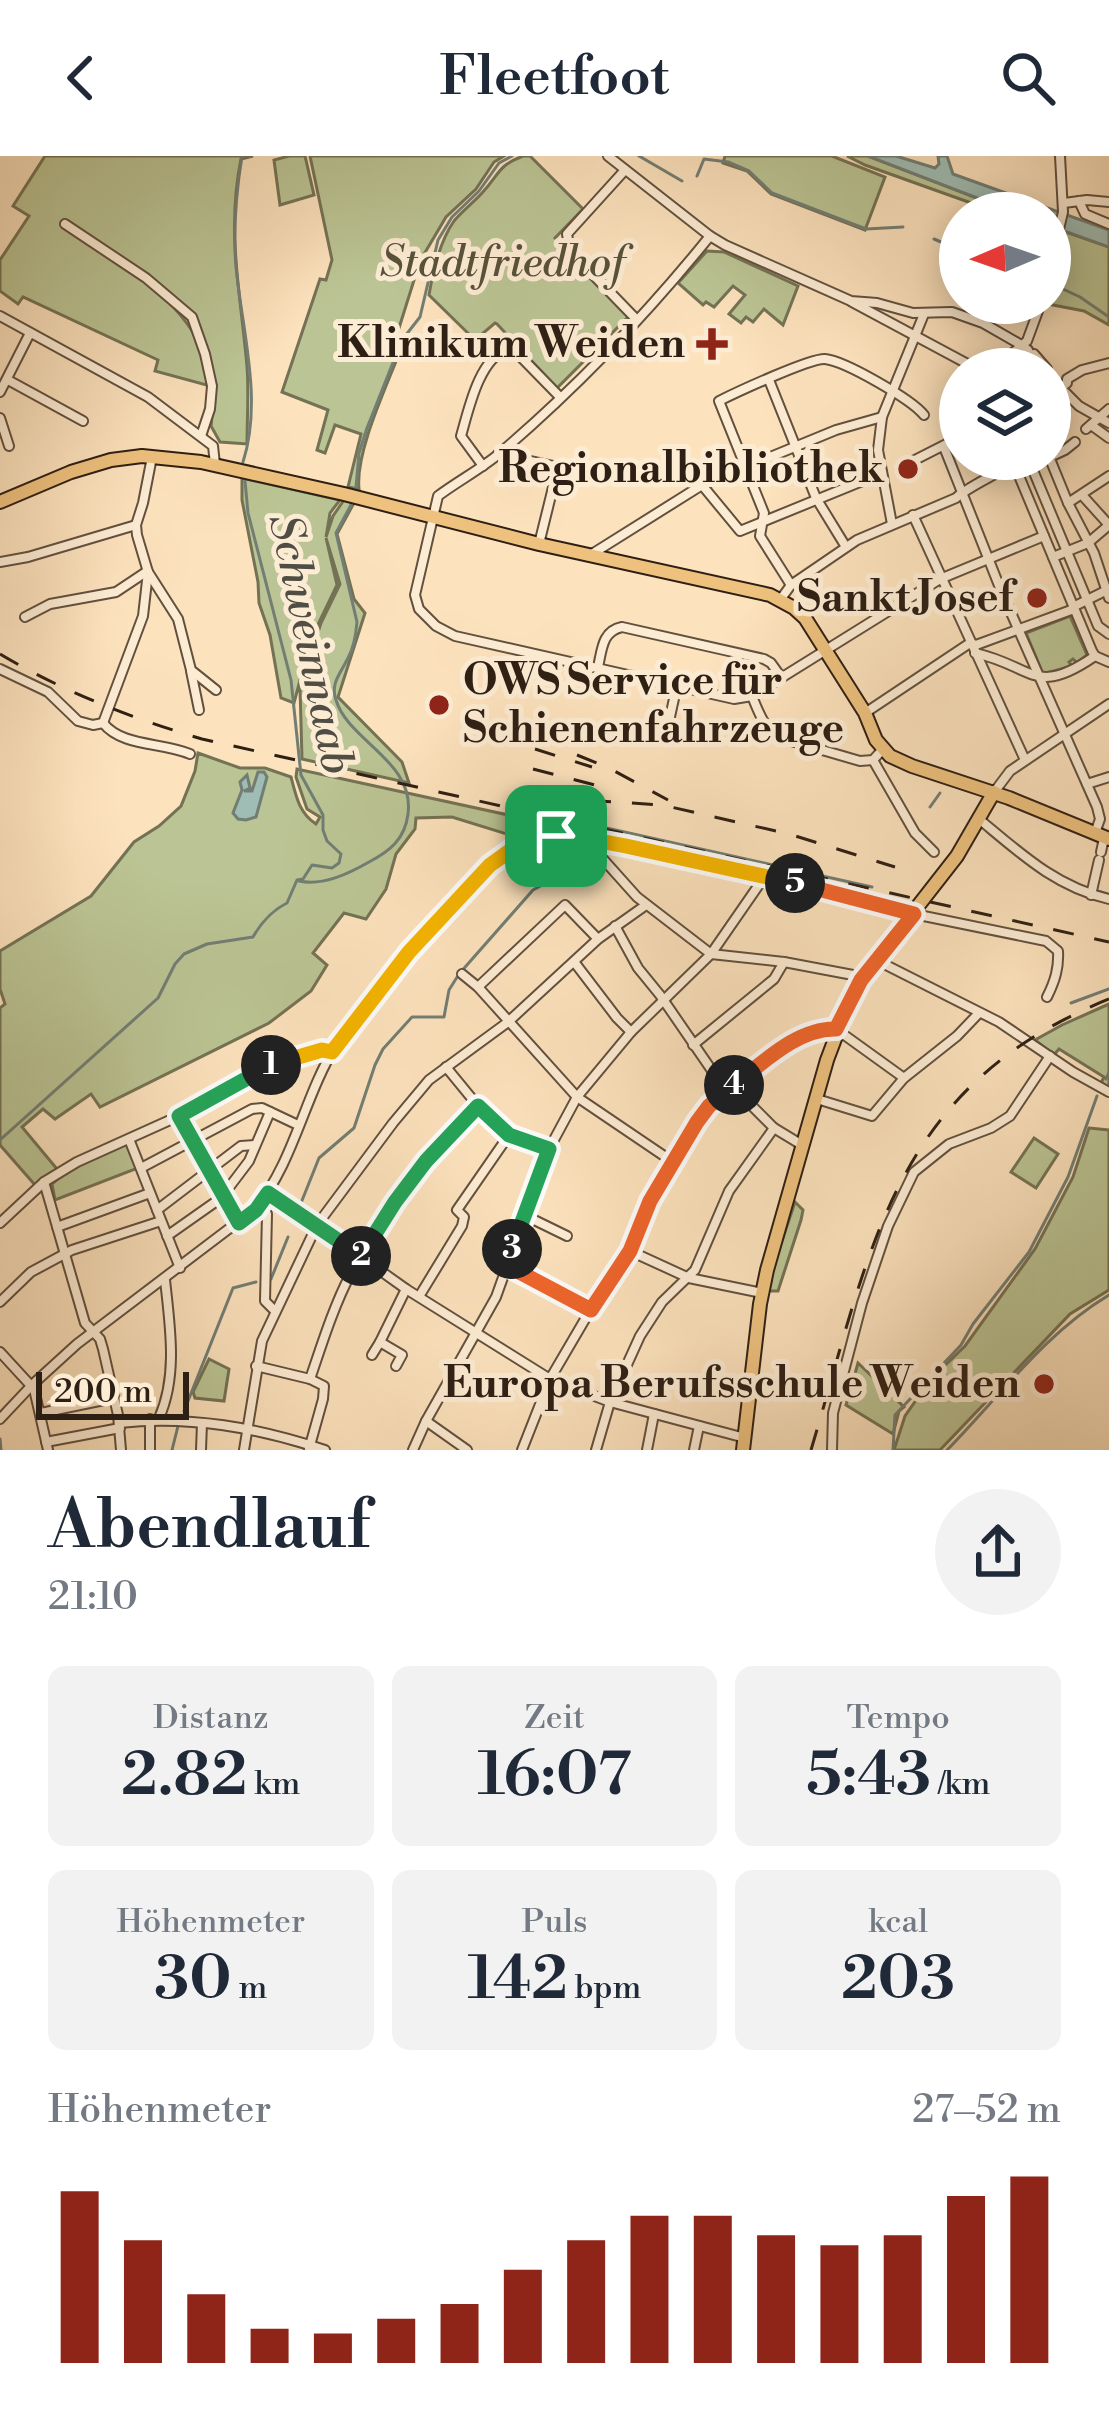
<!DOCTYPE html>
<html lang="de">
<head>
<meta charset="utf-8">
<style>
	:root { --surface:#fff; --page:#f2f2f3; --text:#1f2937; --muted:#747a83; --accent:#8f2418 }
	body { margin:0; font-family:"Libre Bodoni",serif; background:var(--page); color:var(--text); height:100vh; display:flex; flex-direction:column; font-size:45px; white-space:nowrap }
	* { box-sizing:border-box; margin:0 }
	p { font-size:39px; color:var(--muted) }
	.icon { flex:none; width:66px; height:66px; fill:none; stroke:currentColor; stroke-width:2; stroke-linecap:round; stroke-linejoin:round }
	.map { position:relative; height:1294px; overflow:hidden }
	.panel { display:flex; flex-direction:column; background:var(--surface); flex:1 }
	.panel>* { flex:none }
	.needle { width:78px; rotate:268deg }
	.tools { position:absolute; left:939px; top:36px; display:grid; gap:24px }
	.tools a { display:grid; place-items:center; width:132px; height:132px; border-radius:50%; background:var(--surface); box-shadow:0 6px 30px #0003; font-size:60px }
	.scale { position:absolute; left:36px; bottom:30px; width:153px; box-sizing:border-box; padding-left:12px; border:6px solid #2e1f14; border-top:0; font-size:33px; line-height:42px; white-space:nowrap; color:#2e1f14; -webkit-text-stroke:9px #fdecd4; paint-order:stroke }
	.pin { position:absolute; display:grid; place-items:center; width:102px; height:102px; color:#fff; margin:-51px; border-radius:24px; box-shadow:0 6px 18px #0006 }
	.km { position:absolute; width:60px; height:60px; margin:-30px; border-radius:50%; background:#222; color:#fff; font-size:33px; line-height:60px; text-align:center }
	.round { display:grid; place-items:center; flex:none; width:126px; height:126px; border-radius:63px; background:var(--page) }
	.headline { display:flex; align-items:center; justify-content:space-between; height:204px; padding:0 48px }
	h1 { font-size:66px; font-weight:600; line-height:90px }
	.metrics { display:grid; grid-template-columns:repeat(3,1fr); gap:18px; height:204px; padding:12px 48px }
	.metrics div { display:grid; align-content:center; border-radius:18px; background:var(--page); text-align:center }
	.metrics b { font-size:60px; font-weight:600 }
	.metrics small { font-size:33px; font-weight:400 }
	.metrics p { font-size:33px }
	.chart { height:336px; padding:24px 48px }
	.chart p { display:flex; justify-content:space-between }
	.chart svg { width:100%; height:216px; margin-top:12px; stroke:var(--accent); stroke-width:6 }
	header { display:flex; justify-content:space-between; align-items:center; height:156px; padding:0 48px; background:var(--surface); font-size:54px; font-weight:600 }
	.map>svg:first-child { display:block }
	.green { fill:#bbc494; stroke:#747254; stroke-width:3 }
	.water { fill:#9fbdb4; stroke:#727e74; stroke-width:3 }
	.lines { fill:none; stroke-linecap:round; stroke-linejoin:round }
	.stream { stroke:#727e74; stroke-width:3 }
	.minor-casing { stroke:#62503e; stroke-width:12 }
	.major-casing { stroke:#2e1f14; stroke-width:16 }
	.minor { stroke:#fdecd4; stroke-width:8 }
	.major { stroke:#eec17e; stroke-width:12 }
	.rail { stroke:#2e1f14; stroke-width:3; stroke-dasharray:21 21; stroke-linecap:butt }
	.split-1-casing { stroke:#fff; stroke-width:24 }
	.split-2-casing { stroke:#fff; stroke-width:24 }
	.split-3-casing { stroke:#fff; stroke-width:24 }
	.split-4-casing { stroke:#fff; stroke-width:24 }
	.split-5-casing { stroke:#fff; stroke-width:24 }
	.split-6-casing { stroke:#fff; stroke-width:24 }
	.split-1 { stroke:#f5b400; stroke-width:15 }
	.split-2 { stroke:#22a559; stroke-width:15 }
	.split-3 { stroke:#22a559; stroke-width:15 }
	.split-4 { stroke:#f0652b; stroke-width:15 }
	.split-5 { stroke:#f0652b; stroke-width:15 }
	.split-6 { stroke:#f5b400; stroke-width:15 }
	.poi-dot { fill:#8f2418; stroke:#fdecd4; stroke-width:4.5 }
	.labels { text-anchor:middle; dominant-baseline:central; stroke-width:10; stroke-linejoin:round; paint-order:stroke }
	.park-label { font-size:42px; font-style:italic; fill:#58513a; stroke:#fdecd4 }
	.poi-label { font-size:42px; font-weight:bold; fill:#2e1f14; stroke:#fdecd4; text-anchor:end }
	.water-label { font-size:45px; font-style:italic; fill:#504e44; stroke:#fdecd4 }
</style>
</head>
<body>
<header><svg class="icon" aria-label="back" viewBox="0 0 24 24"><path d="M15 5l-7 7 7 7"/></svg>Fleetfoot<svg class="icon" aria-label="search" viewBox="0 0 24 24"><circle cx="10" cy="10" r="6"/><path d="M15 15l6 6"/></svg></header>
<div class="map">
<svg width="1109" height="1294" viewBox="0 0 1109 1294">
	<rect width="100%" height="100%" fill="#fce2bd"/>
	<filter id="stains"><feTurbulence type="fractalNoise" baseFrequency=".00167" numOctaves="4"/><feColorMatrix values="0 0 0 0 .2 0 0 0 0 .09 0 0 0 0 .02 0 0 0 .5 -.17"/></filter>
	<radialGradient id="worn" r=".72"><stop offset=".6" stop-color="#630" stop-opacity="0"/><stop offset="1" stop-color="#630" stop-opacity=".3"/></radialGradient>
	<g class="green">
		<path d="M45,0H253L241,3C226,76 241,139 247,211C249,237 247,263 247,288L220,286L211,270L215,231L194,162L158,135C192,169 201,182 210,230L155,215L158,204L23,141L18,148L0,135V104L29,60L13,50Z"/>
		<polygon points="289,0 305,0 314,39 280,49 274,4"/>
		<path d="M310,0H504L494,6L476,33L446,61L420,105L394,188L402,190C388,228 355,295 359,333L348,331L361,278L335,269L325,297L317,294L328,254L282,236L320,123L326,124L332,104Z"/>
		<path d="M523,0H530L583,53L555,82L629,160L557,232L497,168L495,167L475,184L429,139C433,115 440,85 454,65C462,55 473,47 482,37C500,18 497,10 523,0Z"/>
		<polygon points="725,0 832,0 885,21 865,74 771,38 747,15 723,7"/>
		<polygon points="847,0 868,0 1016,57 999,57 865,9"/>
		<polygon points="1066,76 1109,91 1109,169 1084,155 1048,148"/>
		<polygon points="707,95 724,96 798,130 783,169 764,153 753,166 746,161 741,167 729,158 745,139 733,130 714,151 706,146 703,149 678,127"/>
		<polygon points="242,322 340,344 330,357 326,381 333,360 344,344 354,347 337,378 354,443 365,457 338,541 402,606 409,627 302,603 300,532 321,467 340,428 326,382 337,429 311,483 294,547 281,542 270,479 259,447 258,426 242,344"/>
		<polygon points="1070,460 1087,499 1077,507 1073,503 1069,506 1072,510 1043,518 1026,477"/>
		<path d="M198,597L240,612H265L291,621C296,640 299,657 316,668L320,661L307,653L296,621L297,613L536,665L534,673L510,679L452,661L416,662L415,673L396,698L386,733L366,763L344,757L313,797L327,809L311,835L269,867L100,951L91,938L55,963L43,953L22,971L57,1013L35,1029L0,989V852L5,848L0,833V795L91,740L134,686L159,670L181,650L195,615Z"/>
		<polygon points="1109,848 1109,932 1100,929 1104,921 1059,893 1054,899 1035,884 1062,869"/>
		<polygon points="1089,972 1109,974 1109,1134 1070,1158 940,1294 894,1294 905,1260 931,1223 965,1190 1035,1093 1073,1021"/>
		<polygon points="1034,982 1058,998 1036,1032 1011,1016"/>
		<path d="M128,988L138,1012L55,1044L52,1028C73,1008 101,998 128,988Z"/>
		<polygon points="795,1046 803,1054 801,1064 778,1135 769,1135 774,1109"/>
		<polygon points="209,1203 229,1213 224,1245 195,1242 193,1236"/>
		<polygon points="858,1207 904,1251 899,1255 893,1278 846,1249"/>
	</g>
	<g class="water">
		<polygon points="868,0 896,0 935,12 939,8 938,0 947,0 953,18 1109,74 1109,91 1050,70 1050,57 1016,57"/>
		<polygon points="258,616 264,616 267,621 256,661 246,664 238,663 233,657 242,634 240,626 247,619 250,632 244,635 252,635"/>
	</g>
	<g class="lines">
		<g class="stream">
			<path d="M242,0C236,37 233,74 236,111C242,175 263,244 243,306"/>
			<polyline points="639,0 682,25"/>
			<polyline points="697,20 704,3 728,6 749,15 772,37 866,73 903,71"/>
			<polyline points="934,83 960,94"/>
			<polyline points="1050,127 1080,141 1109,161"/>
			<polyline points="356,331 359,297 367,272 402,184 420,161 438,84 452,61 479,35 499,7 512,0"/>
			<polyline points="930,651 940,637"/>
			<polyline points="584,667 872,731"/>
			<path d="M299,725C323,730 348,718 369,706C390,695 405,683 408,658C415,605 348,585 336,544C330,527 341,517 348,502C354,491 356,478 357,466L336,377L352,347"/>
			<polyline points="1071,847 1109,833"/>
			<polyline points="1106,923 1109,916"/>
			<path d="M0,984L158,842L175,808L184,798L207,788L253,781C261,767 271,755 287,747L297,724L303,723L312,709L332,712L339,707L341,698L327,685L323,674V659L301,619L291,524L248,357L245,325"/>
			<polyline points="301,1047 319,1002 354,972 375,909 383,893 412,861 444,861 449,834 459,818 533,734 557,721 561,715"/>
			<polyline points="271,1123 288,1081"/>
			<polyline points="896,1217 916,1236"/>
			<polyline points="184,1255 233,1132 256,1126"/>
			<polyline points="0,1283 1,1294"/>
			<polyline points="172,1294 178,1270"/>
			<polyline points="893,1294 895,1259 961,1189 973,1168 1029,1096 1068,1021 1097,940"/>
			<path d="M947,1294C999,1241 1045,1177 1109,1139"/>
		</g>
		<g class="minor-casing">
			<g id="minor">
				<polyline points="608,0 710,80 725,89 851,145 877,147 913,157 952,156 983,167 1023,190 1028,194 1029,199 1034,198 1047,213"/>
				<polyline points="625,14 567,78 570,95 637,164"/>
				<polyline points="1079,45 1085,58 1109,68"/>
				<polyline points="1064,47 1087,44 1109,46"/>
				<polyline points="65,68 146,122 192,161 205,198 212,230 210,253 201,280"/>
				<path d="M710,80C647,158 576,232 500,297C481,313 458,325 438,340L415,439L419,453L436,470L455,480L734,543L752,540L940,423L1044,380"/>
				<polyline points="1050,112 1063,56 1060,0"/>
				<polyline points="852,146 977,213"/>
				<polyline points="0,160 148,241 213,290 215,308"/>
				<polyline points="1005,203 1014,213"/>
				<polyline points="994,213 1027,185 1041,147"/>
				<polyline points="1027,213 1037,202"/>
				<polyline points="8,224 83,265"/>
				<polyline points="769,224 816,342 846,391"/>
				<polyline points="1060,231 1079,250 1109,267"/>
				<polyline points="0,236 30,177"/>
				<polyline points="1050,236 1055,236 1067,227 1067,223 1082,214 1109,207"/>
				<polyline points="0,262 9,290"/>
				<polyline points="1091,269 1109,282"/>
				<polyline points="1086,273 1109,253"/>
				<polyline points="944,291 1000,432 1097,651 1100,663 1095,677"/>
				<polyline points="498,298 558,311 539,388"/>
				<polyline points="152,301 143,347 136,369 137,379 148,416 178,463 191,514 216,534"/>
				<polyline points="1050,301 1065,294 1075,286"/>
				<polyline points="1012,303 1092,495 1095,500 1109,506"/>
				<polyline points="1050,303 1068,347 1094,397 1109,442"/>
				<polyline points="1030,307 1098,470 1109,478"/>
				<path d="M483,310L461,280C469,252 479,203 508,192L516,196L560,241"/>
				<polyline points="901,311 960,281"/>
				<polyline points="702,329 740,375 882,317"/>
				<polyline points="1082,339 1109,369"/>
				<polyline points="1068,347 1109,320"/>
				<polyline points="913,359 1025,604"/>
				<polyline points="892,368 878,294 882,261 924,158"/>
				<polyline points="592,398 702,329 836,274 882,261"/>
				<polyline points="1053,401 1088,387 1109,369"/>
				<polyline points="0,406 28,401 136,369"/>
				<path d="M791,429L760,380L764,357L719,245C735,237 810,202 825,203C845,205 911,243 924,259"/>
				<path d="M780,444L791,429L857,384L956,342C964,334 1013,307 1023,306C1031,304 1037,306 1044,303"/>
				<polyline points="1073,451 1109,433"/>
				<polyline points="25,461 50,448 116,436 146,416"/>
				<path d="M975,497C1034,510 1034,542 1095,500"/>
				<path d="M598,511C602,494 602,475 622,471L764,503L771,507L781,521"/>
				<polyline points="0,513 48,536 78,565 93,569 103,567"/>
				<polyline points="191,515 199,554"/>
				<path d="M752,540C759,557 764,573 781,582L860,605L873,604L883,593"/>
				<polyline points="865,557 970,487 976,489 1074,453"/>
				<polyline points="103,567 143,460 148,416"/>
				<path d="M103,567C122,591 162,586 190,598"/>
				<polyline points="666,579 677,529"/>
				<polyline points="873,604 915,677 934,696"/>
				<polyline points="1087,628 1109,621"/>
				<polyline points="995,635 1010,615 1109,548"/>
				<path d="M979,663C1020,697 1056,731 1109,743"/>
				<polyline points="585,683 637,741 711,798 784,806 853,819 861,823"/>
				<polyline points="1101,696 1104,682"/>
				<polyline points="1091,739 1099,704"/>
				<polyline points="615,770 638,812 660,839 726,935"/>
				<polyline points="876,804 999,866 1073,916 1109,936"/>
				<polyline points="575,807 617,862 631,876"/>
				<polyline points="462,818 478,831 577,941 673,1006"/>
				<polyline points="478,831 565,749 598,783"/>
				<polyline points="693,889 774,823 784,806"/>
				<polyline points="446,911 478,950 509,979 549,993"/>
				<polyline points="732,930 774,972 802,989"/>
				<polyline points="817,943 872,960 904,922 957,880 979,857"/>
				<polyline points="179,960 239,1067"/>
				<polyline points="129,983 180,1112"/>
				<polyline points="141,1012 252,953 262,952 298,969"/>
				<polyline points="44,1026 85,1167 100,1183 103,1193 118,1259 121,1294"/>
				<polyline points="268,1038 280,1043 406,1133 550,1223 610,1246 745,1282"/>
				<polyline points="261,1046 267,1058 265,1145 275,1155"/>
				<polyline points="157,1054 241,990 255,989"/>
				<polyline points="524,1059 567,1080"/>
				<polyline points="0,1067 44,1026 77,1006 179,960 266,910 322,894 332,896"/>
				<polyline points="57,1071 150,1037"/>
				<polyline points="167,1080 221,1042 249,1005 270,956"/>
				<polyline points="630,1095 689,1122 762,1137"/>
				<polyline points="506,1109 591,1153"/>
				<polyline points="420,1139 462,1070 464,1061 457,1054 509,979"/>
				<polyline points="0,1146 31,1116 72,1094 161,1065"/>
				<polyline points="0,1196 34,1233 48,1294"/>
				<polyline points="372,1199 380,1186"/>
				<polyline points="256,1210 310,1223 324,1230 323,1243 309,1293"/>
				<polyline points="396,1210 402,1199 380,1186 406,1133"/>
				<path d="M310,1223C322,1188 333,1152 350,1119C382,1055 429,1002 478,950"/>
				<polyline points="41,1257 114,1242"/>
				<path d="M159,1262C178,1220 170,1170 165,1124"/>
				<path d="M0,1263L32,1229L77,1188L255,1053C294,1006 304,941 336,889C364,843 404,801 440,761C462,737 484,708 513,692C535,680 560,678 584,682L765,720L914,758L1046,785L1058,795C1059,812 1055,825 1047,841"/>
				<polyline points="150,1263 150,1294"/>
				<polyline points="426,1265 467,1294"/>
				<path d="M119,1267C190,1259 258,1272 325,1294"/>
				<polyline points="46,1286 120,1272"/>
				<polyline points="201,1294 202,1267"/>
				<polyline points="244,1294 262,1185 317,1069 393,967 429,924 508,866 598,783 646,749"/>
				<polyline points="413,1294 426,1265 496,1141 549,993 577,941 631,876 711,798 765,720"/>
				<polyline points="522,1294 550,1223 591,1153 630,1095 650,1045 709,949 797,883 819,873 836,873 904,922"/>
				<polyline points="596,1294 610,1246 640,1180 662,1146 695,1114 729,1035 774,972"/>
				<polyline points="647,1294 654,1258"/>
				<polyline points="694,1294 699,1270"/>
				<polyline points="832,1294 833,1257 862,1147 888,1070 914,1016 949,988 991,972 1010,960 1050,900"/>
			</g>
		</g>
		<g class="major-casing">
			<g id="major">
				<polyline points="0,346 71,316 111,304 142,300 201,306 344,338 539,388 770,439 794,452 805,462 865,557 876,584 890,600 912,610 1009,642 1109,683"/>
				<polyline points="743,1294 760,1148 767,1114 827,904 847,851 861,823 957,700 994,636"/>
			</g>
		</g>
		<use href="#minor" class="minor"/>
		<use href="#major" class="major"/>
		<g class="rail">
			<path d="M0,498C64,536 131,562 202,583L1109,786"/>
			<polyline points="535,593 592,611"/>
			<polyline points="577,599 609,612 668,644"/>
			<polyline points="533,613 595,629"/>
			<polyline points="549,635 598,645 662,649 789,678 895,711"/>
			<path d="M811,1294C871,1094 891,931 1109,843"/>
		</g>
	</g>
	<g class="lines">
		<g class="split-1-casing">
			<polyline id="split-1" points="271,909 322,894 332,896 409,796 490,709 518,689 556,680"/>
		</g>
		<g class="split-2-casing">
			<polyline id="split-2" points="271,909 179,960 239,1067 256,1054 268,1037 361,1100"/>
		</g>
		<g class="split-3-casing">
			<polyline id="split-3" points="361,1100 395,1046 426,1005 478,950 509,979 549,993 512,1093"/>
		</g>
		<g class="split-4-casing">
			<polyline id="split-4" points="512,1093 506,1109 591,1154 630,1095 650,1045 697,966 709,950 734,929"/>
		</g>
		<g class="split-5-casing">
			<path id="split-5" d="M734,929C764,906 798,872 836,873L861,824L914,758L795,727"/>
		</g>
		<g class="split-6-casing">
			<polyline id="split-6" points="556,680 573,680 626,690 795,727"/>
		</g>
		<use href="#split-1" class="split-1"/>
		<use href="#split-2" class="split-2"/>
		<use href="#split-3" class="split-3"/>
		<use href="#split-4" class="split-4"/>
		<use href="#split-5" class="split-5"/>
		<use href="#split-6" class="split-6"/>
	</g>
	<g class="poi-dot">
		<path d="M706 170h12v12h12v12h-12v12h-12v-12h-12v-12h12z"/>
		<circle cx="908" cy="313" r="12"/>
		<circle cx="1037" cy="442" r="12"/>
		<circle cx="439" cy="549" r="12"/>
		<circle cx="1044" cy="1228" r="12"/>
	</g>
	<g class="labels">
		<g class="park-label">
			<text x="502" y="107">Stadtfriedhof</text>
		</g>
		<g class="poi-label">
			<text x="685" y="188">Klinikum Weiden</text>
			<text x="884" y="313">Regionalbibliothek</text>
			<text x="1013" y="442">Sankt Josef</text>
			<text x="463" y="525" text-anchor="start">OWS Service für<tspan x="463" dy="48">Schienenfahrzeuge</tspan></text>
			<text x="1020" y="1228">Europa Berufsschule Weiden</text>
		</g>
		<g class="water-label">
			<text transform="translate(310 488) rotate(78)">Schweinnaab</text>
		</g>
	</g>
	<rect width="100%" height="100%" filter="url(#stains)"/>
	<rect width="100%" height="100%" fill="url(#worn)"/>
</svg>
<div class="tools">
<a><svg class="needle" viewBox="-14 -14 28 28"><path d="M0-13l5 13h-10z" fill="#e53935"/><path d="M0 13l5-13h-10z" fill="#747a83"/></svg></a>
<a><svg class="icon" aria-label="layers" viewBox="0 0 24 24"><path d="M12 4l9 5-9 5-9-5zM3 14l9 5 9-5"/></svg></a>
</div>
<div class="scale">200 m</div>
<div class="pin" style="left:556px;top:680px;background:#1e9e55"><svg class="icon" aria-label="arrive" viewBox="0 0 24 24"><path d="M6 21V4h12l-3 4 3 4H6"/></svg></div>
<b class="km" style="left:271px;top:909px">1</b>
<b class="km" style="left:361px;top:1100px">2</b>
<b class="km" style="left:512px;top:1093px">3</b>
<b class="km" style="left:734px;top:929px">4</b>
<b class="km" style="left:795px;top:727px">5</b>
</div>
<section class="panel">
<div class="headline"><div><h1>Abendlauf</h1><p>21:10</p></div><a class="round"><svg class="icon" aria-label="share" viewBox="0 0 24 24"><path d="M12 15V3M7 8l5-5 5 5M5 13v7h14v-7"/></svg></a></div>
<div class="metrics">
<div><p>Distanz</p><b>2.82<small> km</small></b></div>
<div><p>Zeit</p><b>16:07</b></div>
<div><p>Tempo</p><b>5:43<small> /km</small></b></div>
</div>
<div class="metrics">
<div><p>Höhenmeter</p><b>30<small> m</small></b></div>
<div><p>Puls</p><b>142<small> bpm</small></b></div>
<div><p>kcal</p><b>203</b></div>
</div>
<div class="chart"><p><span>Höhenmeter</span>27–52 m</p>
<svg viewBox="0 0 160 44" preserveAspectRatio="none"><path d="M5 44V9M15 44V19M25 44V30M35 44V37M45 44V38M55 44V35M65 44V32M75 44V25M85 44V19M95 44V14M105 44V14M115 44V18M125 44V20M135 44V18M145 44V10M155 44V6"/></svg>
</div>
</section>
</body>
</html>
